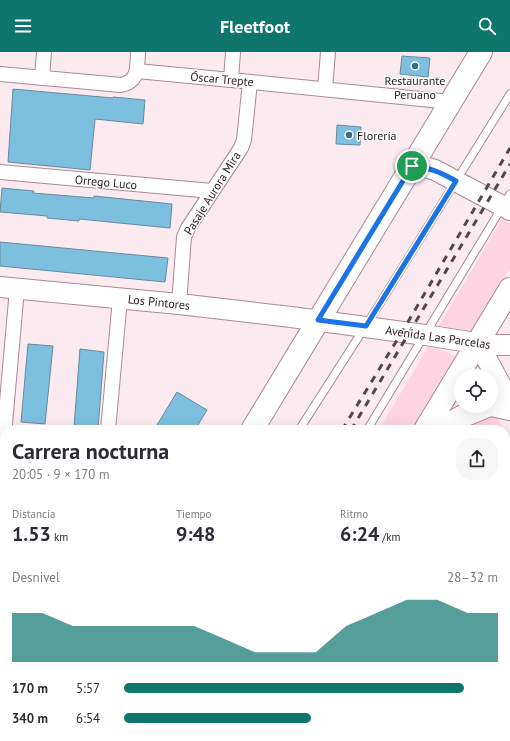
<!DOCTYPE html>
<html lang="es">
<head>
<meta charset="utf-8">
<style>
	:root { --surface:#fff; --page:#f7f7f7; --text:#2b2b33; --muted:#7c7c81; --accent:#0f766e }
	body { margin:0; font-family:"PT Sans",sans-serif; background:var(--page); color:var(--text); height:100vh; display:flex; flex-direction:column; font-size:15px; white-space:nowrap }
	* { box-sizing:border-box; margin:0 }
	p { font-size:13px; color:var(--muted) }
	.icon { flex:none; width:22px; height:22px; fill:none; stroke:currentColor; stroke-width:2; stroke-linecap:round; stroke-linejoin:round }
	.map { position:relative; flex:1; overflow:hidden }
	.panel { position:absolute; left:0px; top:373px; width:510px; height:316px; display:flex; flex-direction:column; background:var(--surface); border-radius:16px 16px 0 0; box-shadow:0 4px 16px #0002 }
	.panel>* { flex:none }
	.tools { position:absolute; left:454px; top:317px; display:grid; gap:8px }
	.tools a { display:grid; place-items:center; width:44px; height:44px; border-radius:50%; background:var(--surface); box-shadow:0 4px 16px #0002; font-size:20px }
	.pin { position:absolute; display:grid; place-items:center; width:34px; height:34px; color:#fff; margin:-17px; border:2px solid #fff; border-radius:50%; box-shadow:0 1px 4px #0007 }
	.round { display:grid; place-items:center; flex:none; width:42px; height:42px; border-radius:16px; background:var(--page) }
	.overview { display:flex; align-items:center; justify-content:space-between; height:68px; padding:0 12px }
	h1 { font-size:22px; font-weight:700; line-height:30px }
	.stats { display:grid; grid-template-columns:repeat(3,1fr); gap:6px; height:68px; padding:4px 12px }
	.stats div { display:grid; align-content:center }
	.stats b { font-size:20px; font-weight:700 }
	.stats small { font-size:11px; font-weight:400 }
	.stats p { font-size:11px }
	.chart { height:112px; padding:8px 12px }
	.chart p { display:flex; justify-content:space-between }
	.chart svg { width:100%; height:72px; margin-top:4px; fill:var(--accent); opacity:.7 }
	ul { padding:0 12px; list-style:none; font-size:13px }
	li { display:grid; grid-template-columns:64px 48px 1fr; align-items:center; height:30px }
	li i { height:10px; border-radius:5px; background:var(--accent) }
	header { display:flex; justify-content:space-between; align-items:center; height:52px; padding:0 12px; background:var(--accent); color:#fff; font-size:18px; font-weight:700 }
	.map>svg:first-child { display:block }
	.green { fill:#fed4e2 }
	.building { fill:#7cbfdf; stroke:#688b9d }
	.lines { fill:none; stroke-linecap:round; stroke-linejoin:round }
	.lane-casing { stroke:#ac8894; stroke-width:9 }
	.street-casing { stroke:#ac8894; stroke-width:16 }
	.secondary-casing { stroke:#ac8894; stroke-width:22 }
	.primary-casing { stroke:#ac8894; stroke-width:24 }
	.lane { stroke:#fff; stroke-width:7 }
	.street { stroke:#fff; stroke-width:14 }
	.secondary { stroke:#fff; stroke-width:20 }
	.primary { stroke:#fff; stroke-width:22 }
	.rail { stroke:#54464b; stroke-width:3; stroke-dasharray:7 7; stroke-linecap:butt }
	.route-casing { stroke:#fff; stroke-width:8 }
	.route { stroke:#1a73e8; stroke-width:5 }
	.poi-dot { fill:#356e88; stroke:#fdfdfd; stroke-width:1.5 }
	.labels { text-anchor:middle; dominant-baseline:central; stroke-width:3; stroke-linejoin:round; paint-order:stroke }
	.street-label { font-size:12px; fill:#2f2126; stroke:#fdfdfd }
	.poi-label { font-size:12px; fill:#2f2126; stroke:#fdfdfd }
</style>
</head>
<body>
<header><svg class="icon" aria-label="menu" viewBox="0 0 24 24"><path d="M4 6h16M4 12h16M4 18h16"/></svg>Fleetfoot<svg class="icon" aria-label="search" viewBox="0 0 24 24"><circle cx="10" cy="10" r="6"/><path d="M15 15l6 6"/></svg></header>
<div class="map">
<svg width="510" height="689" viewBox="0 0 510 689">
	<rect width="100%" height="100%" fill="#fbebf0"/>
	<g class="green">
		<polygon points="502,167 510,171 510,216 473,281 437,277"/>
		<polygon points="429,293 458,305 413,378 379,378"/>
		<polygon points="495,361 504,378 461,378"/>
		<polygon points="505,381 510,391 510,506 505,514"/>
	</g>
	<g class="building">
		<polygon points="402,4 430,6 428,25 400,22"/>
		<polygon points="13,37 113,46 113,45 145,48 143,72 95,67 90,118 8,110"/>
		<polygon points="337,73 361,75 360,93 336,92"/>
		<polygon points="2,136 34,139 33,141 94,146 94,144 172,152 170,176 79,167 79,169 47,166 47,164 0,160"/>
		<polygon points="0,190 168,206 165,230 0,214"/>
		<polygon points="28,292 53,294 45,372 21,370"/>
		<polygon points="80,297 104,300 98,377 74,375"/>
		<polygon points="177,340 207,358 195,378 154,378"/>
	</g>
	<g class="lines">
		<g class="lane-casing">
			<g id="lane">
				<polyline points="299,378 379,253 510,42"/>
				<polyline points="367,378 510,142"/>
				<polyline points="0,660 5,655"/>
				<polyline points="76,689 80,684"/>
				<polyline points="151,689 155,684"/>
			</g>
		</g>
		<g class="street-casing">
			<g id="street">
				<polyline points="137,19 231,28 451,50"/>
				<path d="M0,22L121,33C139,29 137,16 138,0"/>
				<polyline points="42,26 44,0"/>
				<polyline points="231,28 233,0"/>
				<polyline points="325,37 328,0"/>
				<polyline points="0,120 212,139"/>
				<polyline points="179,252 184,185 188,176 241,96 244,88 250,30"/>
				<polyline points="108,378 120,247"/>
				<polyline points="0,428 17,237"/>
				<polyline points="0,477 5,477"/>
				<polyline points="505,534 510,528"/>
				<polyline points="257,684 261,689"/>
				<polyline points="390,689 394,684"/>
			</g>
		</g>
		<g class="secondary-casing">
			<g id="secondary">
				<polyline points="413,113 425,115 435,118 510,158"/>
				<polyline points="0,235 179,252 291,265 425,283 488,293 510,293"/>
				<polyline points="478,291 510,350"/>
				<polyline points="0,597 5,597"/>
			</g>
		</g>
		<g class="primary-casing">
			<g id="primary">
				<polyline points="491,353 510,357"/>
				<polyline points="252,378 481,0"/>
				<polyline points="425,378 510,237"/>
				<polyline points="439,378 463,364 487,354"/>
				<polyline points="22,689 26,684"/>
				<polyline points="205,689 209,684"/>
			</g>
		</g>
		<use href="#lane" class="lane"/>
		<use href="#street" class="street"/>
		<use href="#secondary" class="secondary"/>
		<use href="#primary" class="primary"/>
		<g class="rail">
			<polyline points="342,378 405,275 510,96"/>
			<polyline points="351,378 510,112"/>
			<polyline points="123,689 127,684"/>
			<polyline points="133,689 136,684"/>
		</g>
	</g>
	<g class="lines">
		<g class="route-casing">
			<path id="route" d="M412,114C429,115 442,121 456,129L366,274L318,268Z"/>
		</g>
		<use href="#route" class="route"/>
	</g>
	<g class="poi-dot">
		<circle cx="415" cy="14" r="4"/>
		<circle cx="349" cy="83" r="4"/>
	</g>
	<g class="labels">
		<g class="street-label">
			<text transform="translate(222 27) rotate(5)">Óscar Trepte</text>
			<text transform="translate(106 130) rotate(5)">Orrego Luco</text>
			<text transform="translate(212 141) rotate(-58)">Pasaje Aurora Mira</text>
			<text transform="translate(159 250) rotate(6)">Los Pintores</text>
			<text transform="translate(438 285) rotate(8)">Avenida Las Parcelas</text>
		</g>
		<g class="poi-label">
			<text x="415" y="28">Restaurante<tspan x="415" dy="14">Peruano</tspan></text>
			<text x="357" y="83" text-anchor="start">Florería</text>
		</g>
	</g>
</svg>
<div class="tools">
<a><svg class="icon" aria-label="locate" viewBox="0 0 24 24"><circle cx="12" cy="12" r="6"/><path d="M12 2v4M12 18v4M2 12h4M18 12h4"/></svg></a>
</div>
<div class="pin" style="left:412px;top:114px;background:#1e9e55"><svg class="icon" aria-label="arrive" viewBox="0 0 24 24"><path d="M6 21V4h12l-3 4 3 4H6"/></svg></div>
<section class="panel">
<div class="overview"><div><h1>Carrera nocturna</h1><p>20:05 · 9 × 170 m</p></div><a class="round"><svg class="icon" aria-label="share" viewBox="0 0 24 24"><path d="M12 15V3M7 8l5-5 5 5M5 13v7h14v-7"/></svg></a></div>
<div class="stats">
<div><p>Distancia</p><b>1.53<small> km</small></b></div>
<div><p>Tiempo</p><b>9:48</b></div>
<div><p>Ritmo</p><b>6:24<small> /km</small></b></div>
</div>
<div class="chart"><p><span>Desnivel</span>28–32 m</p>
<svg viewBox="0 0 160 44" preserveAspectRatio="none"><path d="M0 44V14L10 14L20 22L30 22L40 22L50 22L60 22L70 30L80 38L90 38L100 38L110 22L120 14L130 6L140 6L150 14L160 14V44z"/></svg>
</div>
<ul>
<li><b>170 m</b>5:57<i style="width:91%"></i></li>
<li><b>340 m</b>6:54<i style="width:50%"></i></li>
</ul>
</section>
</div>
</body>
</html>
